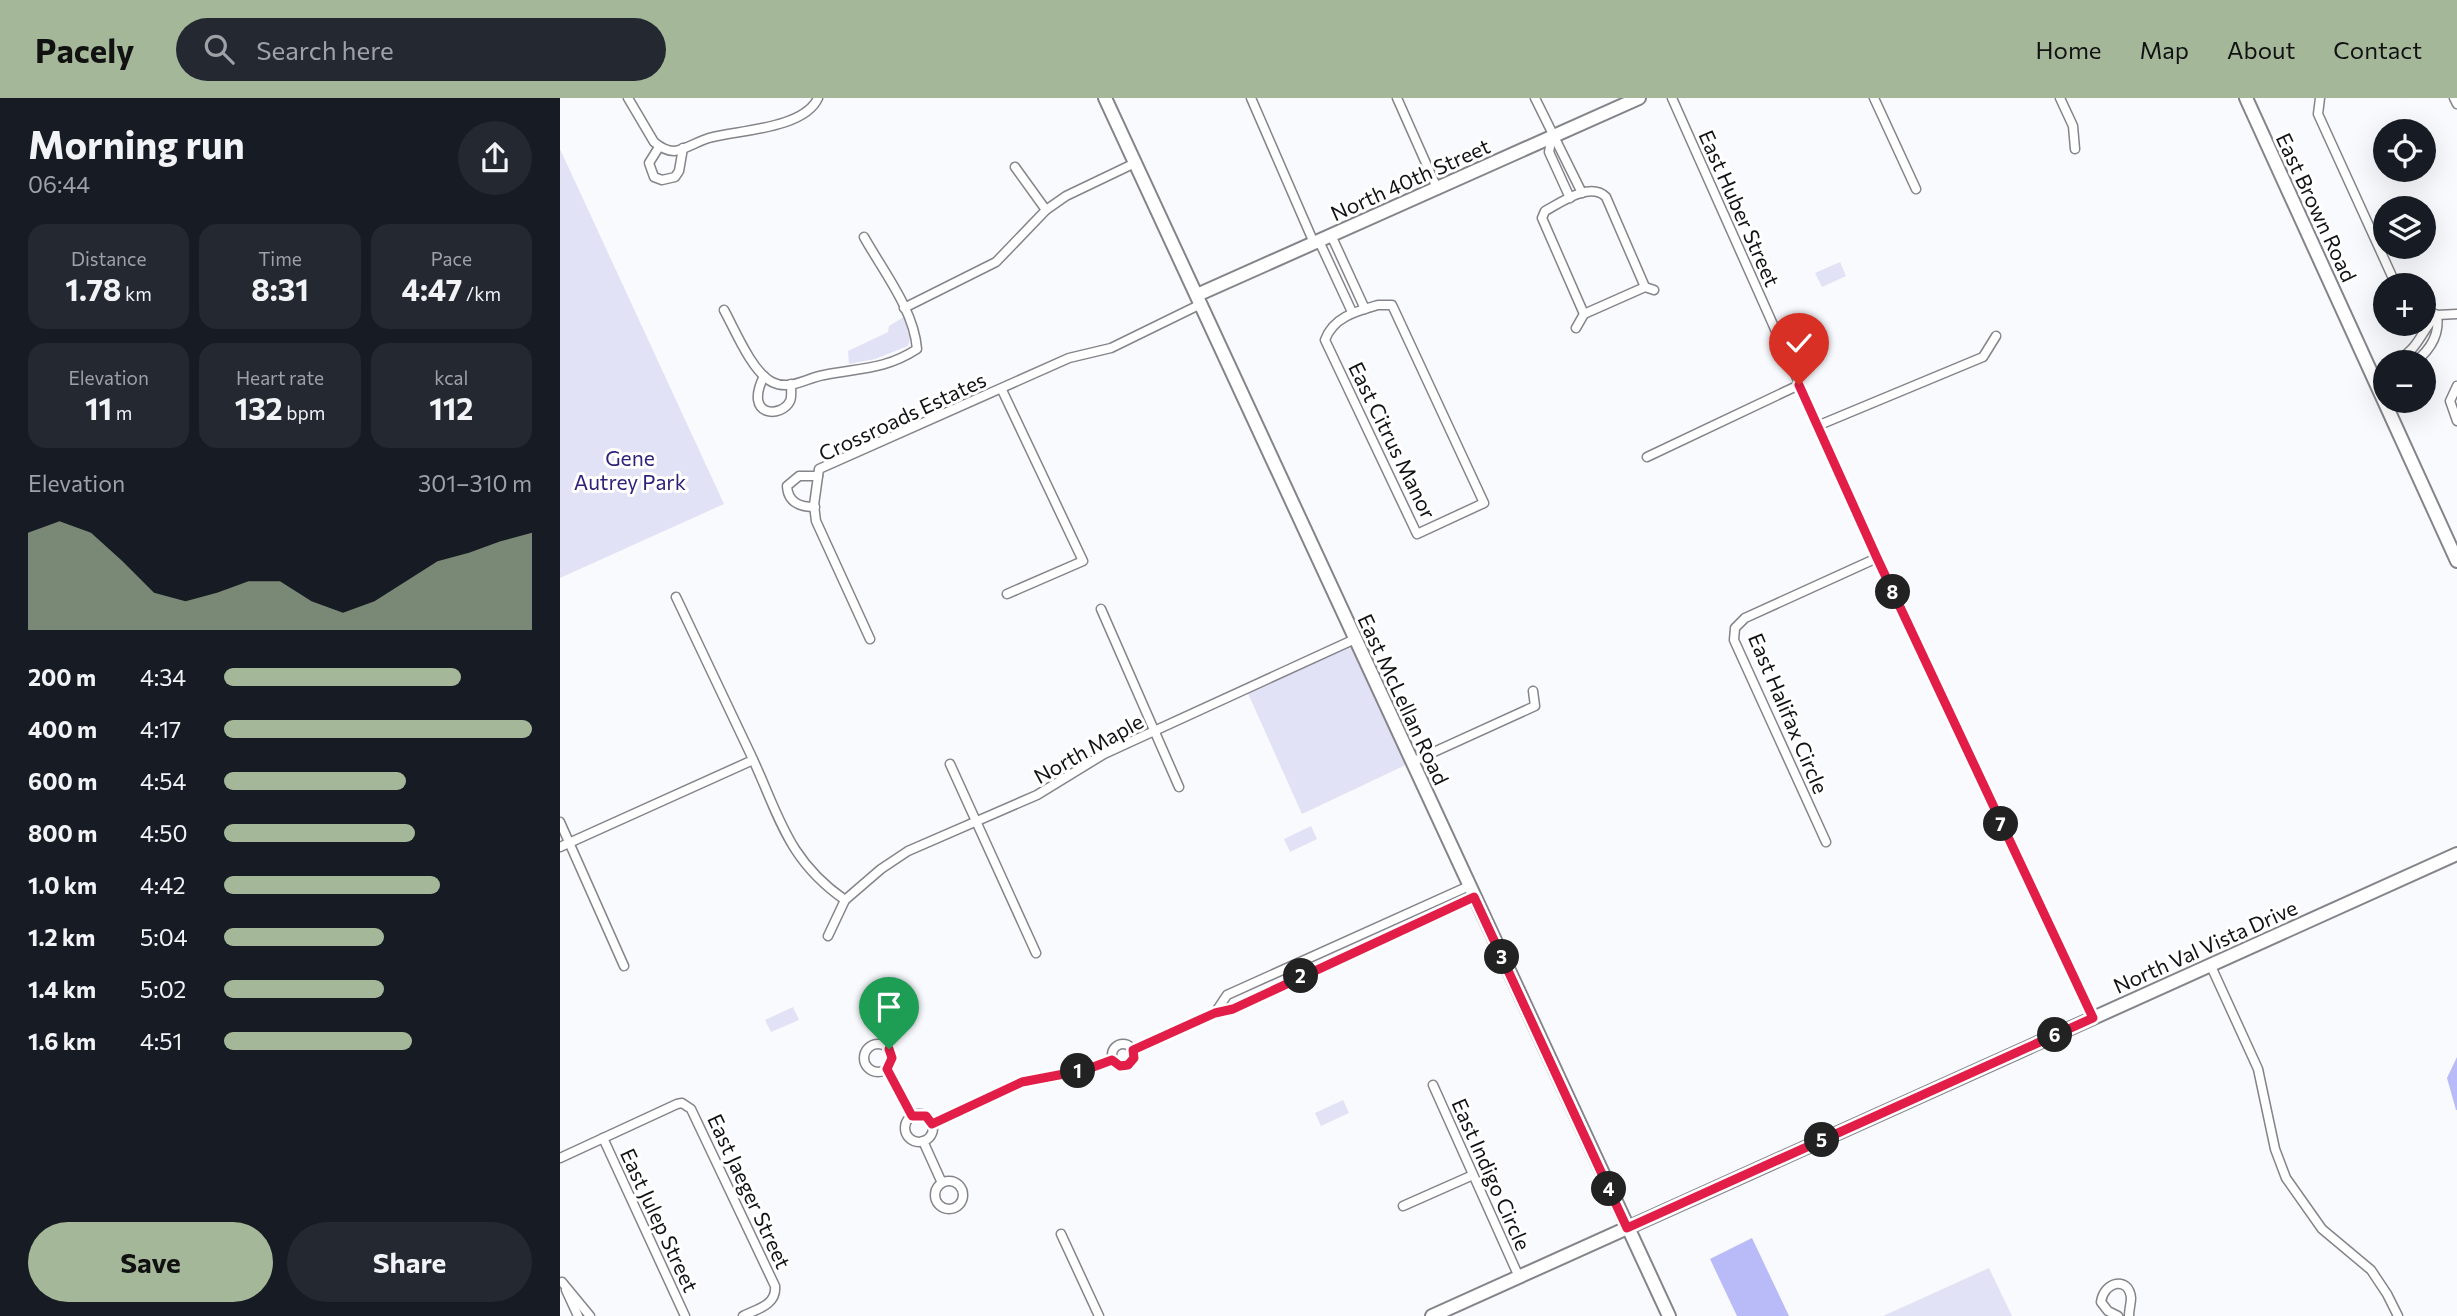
<!DOCTYPE html>
<html lang="en">
<head>
<meta charset="utf-8">
<style>
	:root { --surface:#171b24; --page:#242831; --text:#f1f3f6; --muted:#9ea1a6; --accent:#a4b799 }
	body { margin:0; font-family:Commissioner,sans-serif; background:var(--page); color:var(--text); height:100vh; display:flex; flex-direction:column; font-size:26px; white-space:nowrap }
	* { box-sizing:border-box; margin:0 }
	p { font-size:23px; color:var(--muted) }
	.icon { flex:none; width:38px; height:38px; fill:none; stroke:currentColor; stroke-width:2; stroke-linecap:round; stroke-linejoin:round }
	.map { position:relative; flex:1; overflow:hidden }
	.sheet { display:flex; flex-direction:column; background:var(--surface); width:560px }
	.sheet>* { flex:none }
	.controls { position:absolute; left:1813px; top:21px; display:grid; gap:14px }
	.controls a { display:grid; place-items:center; width:63px; height:63px; border-radius:50%; background:var(--surface); box-shadow:0 7px 28px #0002; font-size:35px }
	.pin { position:absolute; display:grid; place-items:center; width:60px; height:60px; color:#fff; margin:-72px -30px; border-radius:50% 50% 50% 0; rotate:-45deg; box-shadow:0 0 7px #0007 }
	.pin .icon { rotate:45deg }
	.km { position:absolute; width:35px; height:35px; margin:-18px; border-radius:50%; background:#222; color:#fff; font-size:19px; line-height:35px; text-align:center }
	.round { display:grid; place-items:center; flex:none; width:74px; height:74px; border-radius:37px; background:var(--page) }
	.overview { display:flex; align-items:center; justify-content:space-between; height:119px; padding:0 28px }
	h1 { font-size:38px; font-weight:700; line-height:52px }
	.stats { display:grid; grid-template-columns:repeat(3,1fr); gap:10px; height:119px; padding:7px 28px }
	.stats div { display:grid; align-content:center; border-radius:18px; background:var(--page); text-align:center }
	.stats b { font-size:30px; font-weight:700 }
	.stats small { font-size:19px; font-weight:400 }
	.stats p { font-size:19px }
	.chart { height:196px; padding:14px 28px }
	.chart p { display:flex; justify-content:space-between }
	.chart svg { width:100%; height:126px; margin-top:7px; fill:var(--accent); opacity:.7 }
	.action { display:flex; gap:14px; margin-top:auto; padding:14px 28px }
	.action a { flex:1; height:80px; border-radius:42px; background:var(--accent); color:#111; font-size:28px; font-weight:700; line-height:80px; text-align:center }
	.action a+a { background:var(--page); color:var(--text) }
	ul { padding:0 28px; list-style:none; font-size:23px }
	li { display:grid; grid-template-columns:112px 84px 1fr; align-items:center; height:52px }
	li i { height:18px; border-radius:9px; background:var(--accent) }
	header { display:flex; align-items:center; gap:42px; box-sizing:border-box; height:98px; padding:0 35px; background:var(--accent); color:#111 }
	header strong { font-size:33px }
	nav { display:flex; gap:38px; margin-inline-start:auto; font-size:24px }
	.search { width:490px; height:63px; background:var(--page); display:flex; align-items:center; gap:18px; box-sizing:border-box; padding:0 24px; border-radius:38px; color:var(--muted); font-size:26px }
	main { display:flex; flex:1; min-height:0 }
	.map>svg:first-child { display:block }
	.green { fill:#e1e2f6 }
	.building { fill:#b9baf8 }
	.lines { fill:none; stroke-linecap:round; stroke-linejoin:round }
	.street-casing { stroke:#84848a; stroke-width:11 }
	.secondary-casing { stroke:#84848a; stroke-width:16 }
	.street { stroke:#fff; stroke-width:8 }
	.secondary { stroke:#fff; stroke-width:12 }
	.route-casing { stroke:#fff; stroke-width:14 }
	.route { stroke:#e11d48; stroke-width:9 }
	.labels { text-anchor:middle; dominant-baseline:central; stroke-width:6; stroke-linejoin:round; paint-order:stroke }
	.street-label { font-size:21px; fill:#121214; stroke:#fff }
	.park-label { font-size:21px; fill:#312279; stroke:#fff }
</style>
</head>
<body>
<header>
<strong>Pacely</strong>
<div class="search"><svg class="icon" aria-label="search" viewBox="0 0 24 24"><circle cx="10" cy="10" r="6"/><path d="M15 15l6 6"/></svg>Search here</div>
<nav><a>Home</a><a>Map</a><a>About</a><a>Contact</a></nav>
</header>
<main>
<section class="sheet">
<div class="overview"><div><h1>Morning run</h1><p>06:44</p></div><a class="round"><svg class="icon" aria-label="share" viewBox="0 0 24 24"><path d="M12 15V3M7 8l5-5 5 5M5 13v7h14v-7"/></svg></a></div>
<div class="stats">
<div><p>Distance</p><b>1.78<small> km</small></b></div>
<div><p>Time</p><b>8:31</b></div>
<div><p>Pace</p><b>4:47<small> /km</small></b></div>
</div>
<div class="stats">
<div><p>Elevation</p><b>11<small> m</small></b></div>
<div><p>Heart rate</p><b>132<small> bpm</small></b></div>
<div><p>kcal</p><b>112</b></div>
</div>
<div class="chart"><p><span>Elevation</span>301–310 m</p>
<svg viewBox="0 0 160 44" preserveAspectRatio="none"><path d="M0 44V10L10 6L20 10L30 20L40 31L50 34L60 31L70 27L80 27L90 34L100 38L110 34L120 27L130 20L140 17L150 13L160 10V44z"/></svg>
</div>
<ul>
<li><b>200 m</b>4:34<i style="width:77%"></i></li>
<li><b>400 m</b>4:17<i style="width:100%"></i></li>
<li><b>600 m</b>4:54<i style="width:59%"></i></li>
<li><b>800 m</b>4:50<i style="width:62%"></i></li>
<li><b>1.0 km</b>4:42<i style="width:70%"></i></li>
<li><b>1.2 km</b>5:04<i style="width:52%"></i></li>
<li><b>1.4 km</b>5:02<i style="width:52%"></i></li>
<li><b>1.6 km</b>4:51<i style="width:61%"></i></li>
</ul>
<div class="action"><a>Save</a><a>Share</a></div>
</section>
<div class="map">
<svg width="1897" height="1218" viewBox="0 0 1897 1218">
	<rect width="100%" height="100%" fill="#f9fafe"/>
	<g class="green">
		<polygon points="0,51 164,406 0,480"/>
		<polygon points="1280,164 1286,178 1262,189 1255,175"/>
		<polygon points="344,219 350,241 348,248 315,261 289,266 288,253 328,234 329,228"/>
		<polygon points="795,541 852,664 742,716 686,591"/>
		<polygon points="751,728 757,741 730,754 724,741"/>
		<polygon points="233,909 239,922 211,934 205,922"/>
		<polygon points="783,1002 789,1015 761,1028 755,1015"/>
		<polygon points="1429,1170 1452,1218 1323,1218"/>
	</g>
	<g class="building">
		<polygon points="1897,959 1897,1012 1896,1012 1887,980"/>
		<polygon points="1192,1140 1229,1218 1177,1218 1150,1161"/>
	</g>
	<g class="lines">
		<g class="street-casing">
			<g id="street">
				<path d="M68,0L94,44C100,49 106,53 114,53C125,52 138,43 149,40C178,32 244,31 258,0"/>
				<polyline points="691,0 754,145"/>
				<polyline points="837,0 877,90"/>
				<polyline points="975,0 1022,95"/>
				<polyline points="1112,0 1317,460 1533,920"/>
				<polyline points="1314,0 1356,91"/>
				<polyline points="1500,0 1513,28 1515,51"/>
				<polyline points="1760,0 1758,16 1836,187"/>
				<polyline points="1894,0 1897,6"/>
				<polyline points="992,38 989,54 1010,100"/>
				<polyline points="99,49 89,65 94,79 102,82 115,79 119,73 123,50"/>
				<polyline points="455,69 486,112"/>
				<polyline points="771,137 805,211"/>
				<polyline points="759,143 792,214"/>
				<path d="M818,207H832L924,405L857,436L765,242C773,219 797,213 818,207Z"/>
				<polyline points="344,210 436,164 486,112 506,98 575,65"/>
				<polyline points="1864,211 1877,217 1897,216"/>
				<path d="M164,212C175,232 192,274 212,284C230,293 246,280 264,277C298,270 325,272 357,251C354,212 323,173 304,139"/>
				<polyline points="1024,216 1085,189"/>
				<path d="M1016,230L1024,216L982,120L985,113C1000,105 1030,83 1046,99L1085,189L1094,192"/>
				<path d="M1834,264C1860,251 1859,235 1877,217"/>
				<path d="M1855,264C1870,252 1880,236 1877,217"/>
				<path d="M204,278C183,320 222,320 230,303C232,299 231,291 231,286"/>
				<polyline points="1814,281 1825,269"/>
				<polyline points="1897,288 1890,303 1897,323"/>
				<polyline points="442,292 523,463 447,496"/>
				<polyline points="1257,328 1423,259 1436,238"/>
				<polyline points="1087,359 1239,287"/>
				<path d="M255,409C240,409 228,405 227,388L239,378H258"/>
				<path d="M116,499C141,551 165,603 190,655C219,716 226,761 285,802"/>
				<polyline points="541,511 619,689"/>
				<polyline points="310,541 256,423 254,407 259,371 509,260 551,250 641,206"/>
				<polyline points="852,664 975,608 973,593"/>
				<polyline points="390,666 476,855"/>
				<polyline points="0,724 64,868"/>
				<polyline points="1266,744 1174,542 1175,530 1185,520 1317,460"/>
				<polyline points="0,749 193,662"/>
				<polyline points="268,838 285,802 321,771 348,753 477,697 544,656 795,541"/>
				<polyline points="1650,866 1698,971 1715,1051 1726,1080 1762,1131 1811,1172 1827,1196 1838,1218"/>
				<polyline points="655,915 667,897 909,788"/>
				<circle cx="563" cy="957" r="11"/>
				<circle cx="318" cy="960" r="14"/>
				<polyline points="573,952 655,915 673,911 914,799"/>
				<polyline points="327,971 352,1018"/>
				<polyline points="873,987 959,1179"/>
				<circle cx="359" cy="1030" r="14"/>
				<polyline points="372,1025 462,984 525,972 552,962"/>
				<polyline points="43,1040 125,1218"/>
				<polyline points="363,1043 382,1085"/>
				<path d="M0,1060L117,1006L122,1005L131,1011L215,1188C217,1207 197,1211 183,1218"/>
				<circle cx="389" cy="1097" r="14"/>
				<polyline points="843,1108 913,1077"/>
				<polyline points="501,1136 539,1218"/>
				<polyline points="2,1184 30,1218"/>
				<polyline points="6,1192 18,1218"/>
				<path d="M1558,1218L1548,1213L1541,1204C1544,1183 1569,1178 1571,1200C1571,1205 1569,1212 1569,1218"/>
			</g>
		</g>
		<g class="secondary-casing">
			<g id="secondary">
				<polyline points="545,0 1109,1218"/>
				<polyline points="1686,0 1897,463"/>
				<polyline points="637,197 1079,0"/>
				<polyline points="872,1218 1897,756"/>
			</g>
		</g>
		<use href="#street" class="street"/>
		<use href="#secondary" class="secondary"/>
	</g>
	<g class="lines">
		<g class="route-casing">
			<polyline id="route" points="329,951 332,960 327,971 352,1018 366,1018 372,1026 462,984 525,972 552,962 560,968 568,967 574,960 573,952 655,915 673,911 914,799 1067,1130 1533,920 1317,460 1239,287"/>
		</g>
		<use href="#route" class="route"/>
	</g>
	<g class="labels">
		<g class="street-label">
			<text transform="translate(850 81) rotate(-24)">North 40th Street</text>
			<text transform="translate(1757 109) rotate(65)">East Brown Road</text>
			<text transform="translate(1180 110) rotate(66)">East Huber Street</text>
			<text transform="translate(342 318) rotate(-25)">Crossroads Estates</text>
			<text transform="translate(833 342) rotate(64)">East Citrus Manor</text>
			<text transform="translate(844 601) rotate(65)">East McLellan Road</text>
			<text transform="translate(1229 615) rotate(67)">East Halifax Circle</text>
			<text transform="translate(528 650) rotate(-29)">North Maple</text>
			<text transform="translate(1645 848) rotate(-24)">North Val Vista Drive</text>
			<text transform="translate(932 1076) rotate(66)">East Indigo Circle</text>
			<text transform="translate(190 1093) rotate(65)">East Jaeger Street</text>
			<text transform="translate(100 1122) rotate(65)">East Julep Street</text>
		</g>
		<g class="park-label">
			<text x="70" y="359">Gene<tspan x="70" dy="24">Autrey Park</tspan></text>
		</g>
	</g>
</svg>
<div class="controls">
<a><svg class="icon" aria-label="locate" viewBox="0 0 24 24"><circle cx="12" cy="12" r="6"/><path d="M12 2v4M12 18v4M2 12h4M18 12h4"/></svg></a>
<a><svg class="icon" aria-label="layers" viewBox="0 0 24 24"><path d="M12 4l9 5-9 5-9-5zM3 14l9 5 9-5"/></svg></a>
<a>+</a>
<a>−</a>
</div>
<div class="pin" style="left:329px;top:951px;background:#1e9e55"><svg class="icon" aria-label="arrive" viewBox="0 0 24 24"><path d="M6 21V4h12l-3 4 3 4H6"/></svg></div>
<div class="pin" style="left:1239px;top:287px;background:#d93025"><svg class="icon" aria-label="check" viewBox="0 0 24 24"><path d="M5 12l5 5 9-10"/></svg></div>
<b class="km" style="left:518px;top:973px">1</b>
<b class="km" style="left:741px;top:878px">2</b>
<b class="km" style="left:942px;top:859px">3</b>
<b class="km" style="left:1049px;top:1091px">4</b>
<b class="km" style="left:1262px;top:1042px">5</b>
<b class="km" style="left:1495px;top:937px">6</b>
<b class="km" style="left:1441px;top:726px">7</b>
<b class="km" style="left:1333px;top:494px">8</b>
</div>
</main>
</body>
</html>
